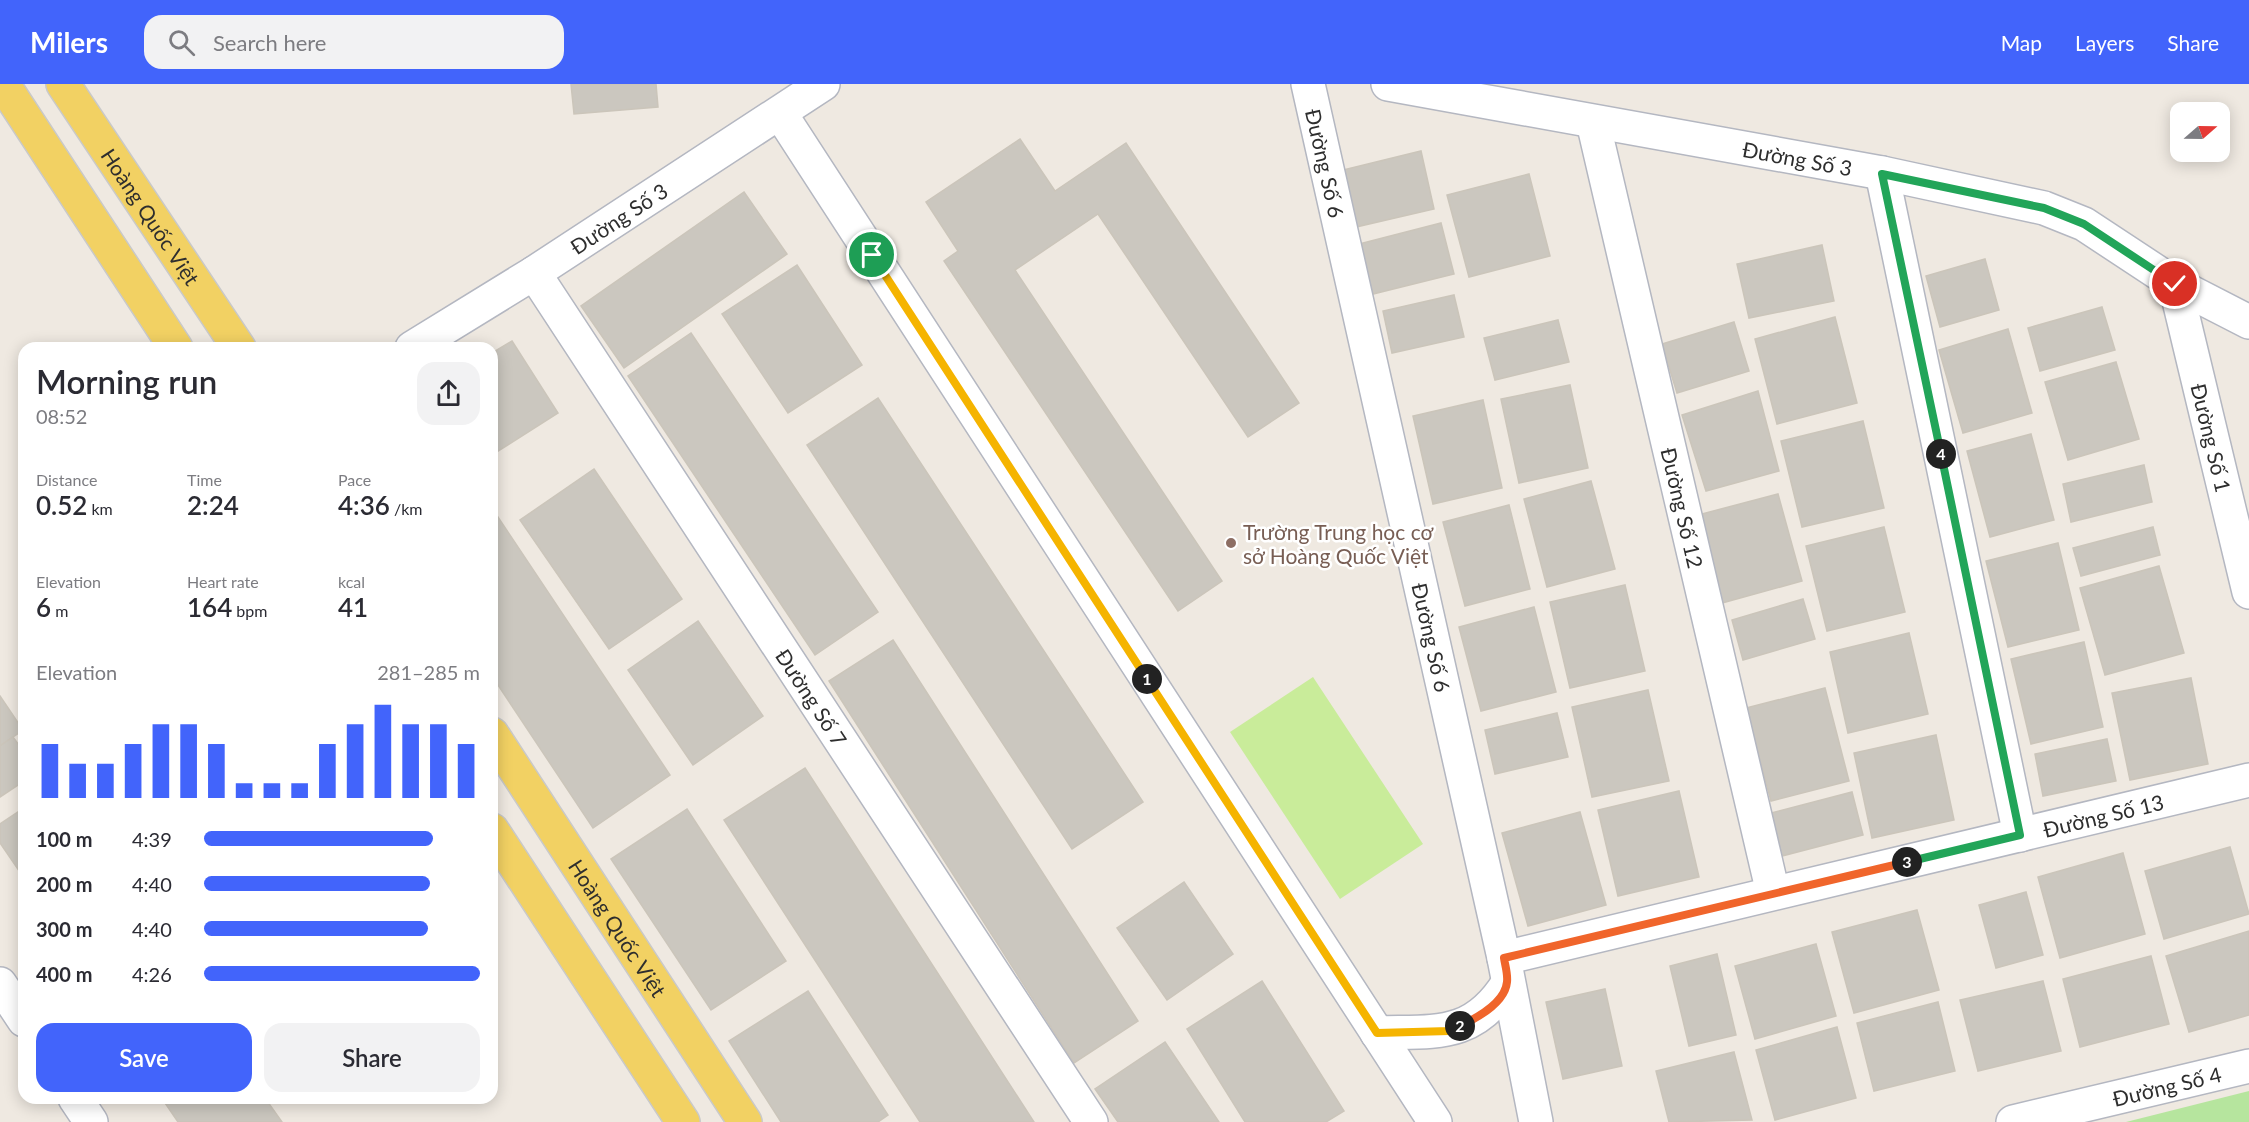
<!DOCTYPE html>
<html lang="en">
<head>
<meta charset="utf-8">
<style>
	:root { --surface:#fff; --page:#f2f2f3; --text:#2b2b33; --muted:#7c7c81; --accent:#4264fb }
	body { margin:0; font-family:Lato,sans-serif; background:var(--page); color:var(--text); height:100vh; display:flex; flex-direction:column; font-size:22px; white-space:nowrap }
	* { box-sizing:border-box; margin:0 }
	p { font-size:20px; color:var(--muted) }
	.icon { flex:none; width:33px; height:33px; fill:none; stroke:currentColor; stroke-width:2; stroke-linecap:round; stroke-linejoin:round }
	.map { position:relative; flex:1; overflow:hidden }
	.panel { position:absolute; left:18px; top:258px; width:480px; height:762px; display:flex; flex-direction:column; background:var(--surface); border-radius:18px; box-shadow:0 3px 15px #0003 }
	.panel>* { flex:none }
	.needle { width:39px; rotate:70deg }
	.buttons { position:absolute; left:2170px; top:18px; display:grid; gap:12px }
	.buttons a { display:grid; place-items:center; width:60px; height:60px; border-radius:12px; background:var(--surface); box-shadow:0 3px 15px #0003; font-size:30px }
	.pin { position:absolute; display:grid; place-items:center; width:51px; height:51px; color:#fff; margin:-26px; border:3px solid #fff; border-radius:50%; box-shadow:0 2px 6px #0007 }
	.km { position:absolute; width:30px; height:30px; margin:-15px; border-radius:50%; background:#222; color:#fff; font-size:16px; line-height:30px; text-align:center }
	.round { display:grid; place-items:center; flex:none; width:63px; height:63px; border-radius:18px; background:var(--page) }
	.overview { display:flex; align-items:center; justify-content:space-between; height:102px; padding:0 18px }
	h1 { font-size:33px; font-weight:600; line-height:45px }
	.stats { display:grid; grid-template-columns:repeat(3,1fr); gap:9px; height:102px; padding:6px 18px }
	.stats div { display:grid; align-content:center }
	.stats b { font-size:26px; font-weight:600 }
	.stats small { font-size:16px; font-weight:400 }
	.stats p { font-size:16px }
	.chart { height:168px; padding:12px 18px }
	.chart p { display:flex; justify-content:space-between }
	.chart svg { width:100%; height:108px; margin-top:6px; stroke:var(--accent); stroke-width:6 }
	.action { display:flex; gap:12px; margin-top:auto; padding:12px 18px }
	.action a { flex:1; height:69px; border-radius:18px; background:var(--accent); color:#fff; font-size:24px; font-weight:600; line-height:69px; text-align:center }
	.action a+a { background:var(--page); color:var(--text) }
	ul { padding:0 18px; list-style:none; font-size:20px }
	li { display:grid; grid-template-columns:96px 72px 1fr; align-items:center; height:45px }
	li i { height:15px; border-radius:8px; background:var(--accent) }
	header { display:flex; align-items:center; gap:36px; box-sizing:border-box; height:84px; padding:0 30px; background:var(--accent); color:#fff }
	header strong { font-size:28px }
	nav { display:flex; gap:33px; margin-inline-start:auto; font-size:21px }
	.search { width:420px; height:54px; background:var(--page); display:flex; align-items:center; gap:15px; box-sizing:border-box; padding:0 21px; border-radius:18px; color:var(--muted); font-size:22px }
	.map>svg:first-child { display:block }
	.green { fill:#b6e59e }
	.pitch { fill:#c9ec9a }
	.building { fill:#cbc7bf; stroke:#cbc5ba; stroke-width:1.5 }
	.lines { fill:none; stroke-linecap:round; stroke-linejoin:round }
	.minor-casing { stroke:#b4b7c1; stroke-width:36 }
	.major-casing { stroke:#c9c9c9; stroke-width:36 }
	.minor { stroke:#fff; stroke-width:33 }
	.major { stroke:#f2d163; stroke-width:33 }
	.split-1-casing { stroke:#fff; stroke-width:12 }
	.split-2-casing { stroke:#fff; stroke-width:12 }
	.split-3-casing { stroke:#fff; stroke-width:12 }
	.split-4-casing { stroke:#fff; stroke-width:12 }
	.split-5-casing { stroke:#fff; stroke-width:12 }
	.split-1 { stroke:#f5b400; stroke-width:8 }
	.split-2 { stroke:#f5b400; stroke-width:8 }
	.split-3 { stroke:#f0652b; stroke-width:8 }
	.split-4 { stroke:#22a559; stroke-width:8 }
	.split-5 { stroke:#22a559; stroke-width:8 }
	.education-dot { fill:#8d6e63; stroke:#fff; stroke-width:2 }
	.labels { text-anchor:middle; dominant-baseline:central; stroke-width:5; stroke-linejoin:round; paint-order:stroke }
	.street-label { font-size:21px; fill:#2e2e2e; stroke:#fff }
	.education-label { font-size:21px; fill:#785e54; stroke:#fff; text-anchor:start }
</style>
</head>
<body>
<header>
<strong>Milers</strong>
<div class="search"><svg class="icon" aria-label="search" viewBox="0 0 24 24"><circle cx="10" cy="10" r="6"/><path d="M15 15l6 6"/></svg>Search here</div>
<nav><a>Map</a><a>Layers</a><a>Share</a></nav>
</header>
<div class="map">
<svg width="2249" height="1038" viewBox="0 0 2249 1038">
	<rect width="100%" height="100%" fill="#efe9e1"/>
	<polygon class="green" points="2249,1007 2249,1038 2126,1038"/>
	<polygon class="pitch" points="1313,593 1423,760 1340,815 1230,648"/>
	<g class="building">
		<polygon points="571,0 656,0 658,23 574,30"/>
		<polygon points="1020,55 1055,107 1126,59 1299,319 1248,353 1098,130 1015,186 1222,497 1178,527 944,177 958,167 926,118"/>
		<polygon points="1421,67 1434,125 1356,143 1343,86"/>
		<polygon points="1529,90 1550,172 1469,193 1447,111"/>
		<polygon points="744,108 787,170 624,284 581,222"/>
		<polygon points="1441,139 1454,190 1373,210 1359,160"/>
		<polygon points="1822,161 1834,217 1749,234 1737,180"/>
		<polygon points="1985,175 1999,226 1940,243 1926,192"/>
		<polygon points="797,181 862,281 788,329 722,230"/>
		<polygon points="1454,211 1464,253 1392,269 1383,227"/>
		<polygon points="2102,223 2115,266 2040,287 2028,244"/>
		<polygon points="1835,233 1857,319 1777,340 1755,255"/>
		<polygon points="1558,236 1569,278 1495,296 1484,254"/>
		<polygon points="1734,238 1749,287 1677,309 1662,260"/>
		<polygon points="2008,245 2032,329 1963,349 1939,266"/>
		<polygon points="691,249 878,528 815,571 628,292"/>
		<polygon points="512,257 558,329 492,371 492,269"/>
		<polygon points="2116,278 2139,355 2068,376 2045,298"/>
		<polygon points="1570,301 1588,384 1519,399 1501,315"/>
		<polygon points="1758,307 1779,387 1706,407 1682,331"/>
		<polygon points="878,314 1143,718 1072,765 807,361"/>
		<polygon points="1483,316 1502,404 1433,420 1413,332"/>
		<polygon points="1863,337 1884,424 1802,443 1781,357"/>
		<polygon points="2031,350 2054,436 1990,453 1967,367"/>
		<polygon points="2144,381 2152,418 2071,438 2063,400"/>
		<polygon points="594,385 682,515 609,565 520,436"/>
		<polygon points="1591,397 1615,485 1547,503 1524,415"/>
		<polygon points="1778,410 1802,497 1722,519 1698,431"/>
		<polygon points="1509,421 1530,505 1465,522 1443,438"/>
		<polygon points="492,424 670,691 593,744 492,592"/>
		<polygon points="1884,443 1905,528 1827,547 1806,462"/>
		<polygon points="2153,443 2160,471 2081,492 2073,464"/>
		<polygon points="2058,459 2079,546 2008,563 1986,477"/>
		<polygon points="2159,482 2184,569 2105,591 2080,504"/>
		<polygon points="1625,501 1645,587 1570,604 1550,518"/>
		<polygon points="1803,515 1815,555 1743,576 1732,536"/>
		<polygon points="1534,523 1556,608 1481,627 1459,543"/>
		<polygon points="698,537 763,632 693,681 628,586"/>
		<polygon points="1909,549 1928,630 1848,649 1830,568"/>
		<polygon points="893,556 1138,937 1074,979 829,597"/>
		<polygon points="2084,558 2103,643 2031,660 2011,575"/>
		<polygon points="2191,594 2208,680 2130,696 2112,609"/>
		<polygon points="1825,604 1849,697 1771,717 1746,624"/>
		<polygon points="1648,606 1669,697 1592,713 1572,623"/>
		<polygon points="0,612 23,646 0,662"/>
		<polygon points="1557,629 1568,673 1495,690 1485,646"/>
		<polygon points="1936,651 1954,736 1872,754 1854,669"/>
		<polygon points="13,653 24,668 24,697 0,713 0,662"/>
		<polygon points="2107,655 2116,697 2043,712 2035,670"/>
		<polygon points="805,684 1034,1038 920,1038 724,736"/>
		<polygon points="1679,707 1699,793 1618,812 1598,726"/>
		<polygon points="1852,708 1863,751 1782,772 1771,729"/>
		<polygon points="24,724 24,794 0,759 0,740"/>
		<polygon points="687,725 786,877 711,926 611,775"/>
		<polygon points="1580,728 1606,821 1528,842 1502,749"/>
		<polygon points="2230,763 2249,830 2164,855 2145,787"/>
		<polygon points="2123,769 2145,850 2060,874 2038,793"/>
		<polygon points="1184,798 1233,870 1167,916 1117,844"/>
		<polygon points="2026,808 2043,871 1996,884 1979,821"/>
		<polygon points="1917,826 1939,906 1854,929 1832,848"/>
		<polygon points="2249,847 2249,931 2189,948 2166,872"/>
		<polygon points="1816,860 1836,932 1755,955 1735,882"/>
		<polygon points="1717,870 1736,951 1689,962 1670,882"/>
		<polygon points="2151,872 2169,940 2080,963 2063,895"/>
		<polygon points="1262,897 1344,1027 1326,1038 1245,1038 1187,945"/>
		<polygon points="2043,897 2061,967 1978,987 1960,916"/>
		<polygon points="1605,905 1622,982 1563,995 1546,918"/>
		<polygon points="808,907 888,1031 878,1038 781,1038 729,957"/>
		<polygon points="1938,918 1955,987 1874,1007 1857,939"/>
		<polygon points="1837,943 1856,1014 1775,1036 1756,966"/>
		<polygon points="1165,958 1219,1038 1118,1038 1095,1005"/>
		<polygon points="1734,968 1752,1036 1669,1038 1656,987"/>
		<polygon points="172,1014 265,1014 282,1038 178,1038 165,1019"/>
	</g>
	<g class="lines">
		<g class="minor-casing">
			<g id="minor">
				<path id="s1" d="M1308,0L1504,874L1536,1038"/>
				<path id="s2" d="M1388,0L1882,89L2044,124L2084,140L2175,200L2249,238"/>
				<polyline points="780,29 1435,1038"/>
				<path id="s3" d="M1593,38L1773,809"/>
				<polyline points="1882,89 2020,751"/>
				<path id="s4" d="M534,189L1091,1038"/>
				<path id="s5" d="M2175,200L2249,508"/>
				<path id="s6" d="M412,264L534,189L823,0"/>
				<path id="s7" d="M1504,874L2249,696"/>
				<polyline points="0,900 24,936"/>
				<path d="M1377,949C1435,947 1473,955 1508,899"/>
				<polyline points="75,1014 91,1038"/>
				<path id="s8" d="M2013,1038L2249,982"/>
			</g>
		</g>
		<g class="major-casing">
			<g id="major">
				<polyline points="3,0 176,264"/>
				<path id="s9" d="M63,0L239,264"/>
				<path id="s10" d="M492,650L745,1038"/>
				<polyline points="492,746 683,1038"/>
			</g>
		</g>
		<use href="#minor" class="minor"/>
		<use href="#major" class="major"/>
	</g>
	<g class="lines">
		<g class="split-1-casing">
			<polyline id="split-1" points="872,171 1147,595"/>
		</g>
		<g class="split-2-casing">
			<polyline id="split-2" points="1147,595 1377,949 1449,947 1460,942"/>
		</g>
		<g class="split-3-casing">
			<path id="split-3" d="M1460,942C1477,934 1505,919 1507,898C1508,890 1505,881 1504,874L1907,778"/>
		</g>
		<g class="split-4-casing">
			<polyline id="split-4" points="1907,778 2020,751 1941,370"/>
		</g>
		<g class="split-5-casing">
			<polyline id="split-5" points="1941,370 1882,90 2044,124 2084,140 2175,200"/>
		</g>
		<use href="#split-1" class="split-1"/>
		<use href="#split-2" class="split-2"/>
		<use href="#split-3" class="split-3"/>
		<use href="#split-4" class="split-4"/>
		<use href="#split-5" class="split-5"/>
	</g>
	<circle class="education-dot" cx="1231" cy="459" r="6"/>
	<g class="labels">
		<g class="street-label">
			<text stroke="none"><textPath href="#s2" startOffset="416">Đường Số 3</textPath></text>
			<text stroke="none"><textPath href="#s1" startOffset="81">Đường Số 6</textPath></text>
			<text stroke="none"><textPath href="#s9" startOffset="159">Hoàng Quốc Việt</textPath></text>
			<text stroke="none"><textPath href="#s6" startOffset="244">Đường Số 3</textPath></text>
			<text stroke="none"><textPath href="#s5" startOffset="158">Đường Số 1</textPath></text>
			<text stroke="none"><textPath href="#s3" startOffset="396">Đường Số 12</textPath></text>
			<text stroke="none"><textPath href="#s1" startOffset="567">Đường Số 6</textPath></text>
			<text stroke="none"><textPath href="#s4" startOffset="507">Đường Số 7</textPath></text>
			<text stroke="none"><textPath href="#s7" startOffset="616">Đường Số 13</textPath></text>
			<text stroke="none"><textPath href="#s10" startOffset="231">Hoàng Quốc Việt</textPath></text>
			<text stroke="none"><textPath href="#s8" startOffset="158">Đường Số 4</textPath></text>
		</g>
		<g class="education-label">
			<text x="1243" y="447">Trường Trung học cơ<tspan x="1243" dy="24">sở Hoàng Quốc Việt</tspan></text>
		</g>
	</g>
</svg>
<div class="buttons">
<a><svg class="needle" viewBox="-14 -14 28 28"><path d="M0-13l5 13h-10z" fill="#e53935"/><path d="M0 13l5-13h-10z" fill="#7c7c81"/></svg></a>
</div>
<div class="pin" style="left:872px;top:171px;background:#1e9e55"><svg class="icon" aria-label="arrive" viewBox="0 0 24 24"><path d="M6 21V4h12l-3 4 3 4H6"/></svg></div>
<div class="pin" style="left:2175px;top:200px;background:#d93025"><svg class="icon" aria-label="check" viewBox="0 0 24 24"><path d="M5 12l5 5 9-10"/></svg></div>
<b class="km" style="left:1147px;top:595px">1</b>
<b class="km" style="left:1460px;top:942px">2</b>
<b class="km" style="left:1907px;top:778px">3</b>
<b class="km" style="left:1941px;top:370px">4</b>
<section class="panel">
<div class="overview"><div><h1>Morning run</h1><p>08:52</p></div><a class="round"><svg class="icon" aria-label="share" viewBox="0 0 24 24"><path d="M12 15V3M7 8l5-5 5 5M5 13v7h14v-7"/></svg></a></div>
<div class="stats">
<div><p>Distance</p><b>0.52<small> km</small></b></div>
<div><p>Time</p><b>2:24</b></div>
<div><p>Pace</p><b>4:36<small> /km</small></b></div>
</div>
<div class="stats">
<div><p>Elevation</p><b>6<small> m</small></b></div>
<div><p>Heart rate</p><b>164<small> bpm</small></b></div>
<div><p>kcal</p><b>41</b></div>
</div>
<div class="chart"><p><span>Elevation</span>281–285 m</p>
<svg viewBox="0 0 160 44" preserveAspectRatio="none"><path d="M5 44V22M15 44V30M25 44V30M35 44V22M45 44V14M55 44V14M65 44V22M75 44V38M85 44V38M95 44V38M105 44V22M115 44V14M125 44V6M135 44V14M145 44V14M155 44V22"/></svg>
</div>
<ul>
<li><b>100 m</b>4:39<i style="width:83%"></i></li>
<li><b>200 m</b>4:40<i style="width:82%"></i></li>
<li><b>300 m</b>4:40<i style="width:81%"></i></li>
<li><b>400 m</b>4:26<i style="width:100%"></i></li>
</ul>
<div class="action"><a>Save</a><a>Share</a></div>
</section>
</div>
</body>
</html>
